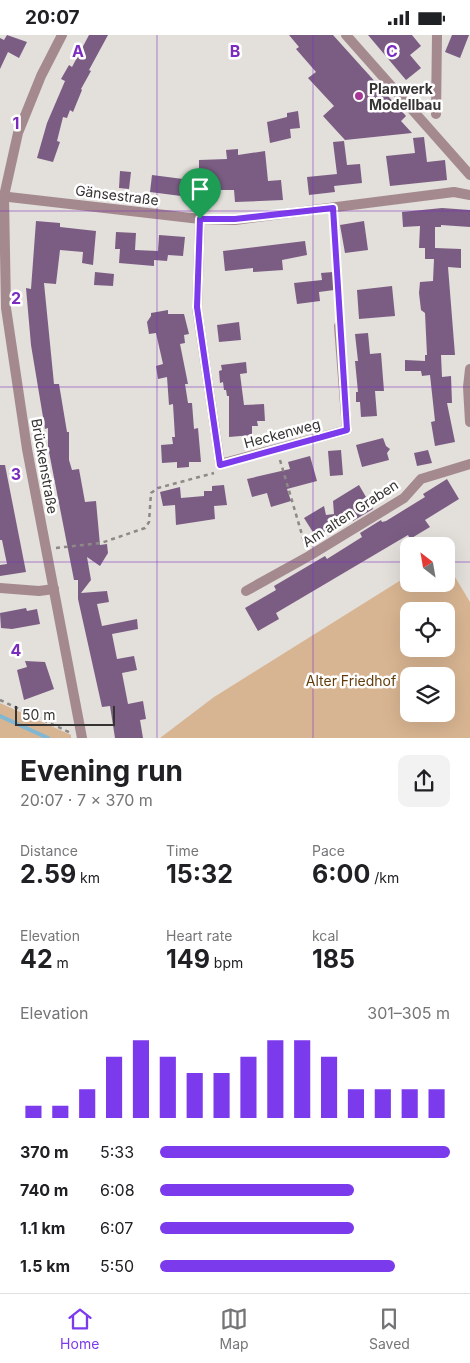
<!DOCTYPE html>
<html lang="en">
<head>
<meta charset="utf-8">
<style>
	:root { --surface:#fff; --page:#f2f2f2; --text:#202124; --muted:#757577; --line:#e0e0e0; --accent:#7c3aed }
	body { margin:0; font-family:Inter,sans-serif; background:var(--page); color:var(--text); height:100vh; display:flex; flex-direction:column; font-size:19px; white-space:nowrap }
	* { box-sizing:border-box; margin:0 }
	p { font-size:16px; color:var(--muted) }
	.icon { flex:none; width:28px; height:28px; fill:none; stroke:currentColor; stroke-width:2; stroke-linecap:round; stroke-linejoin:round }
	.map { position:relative; height:703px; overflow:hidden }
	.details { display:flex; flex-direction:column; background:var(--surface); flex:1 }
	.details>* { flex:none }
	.needle { width:32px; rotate:329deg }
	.tools { position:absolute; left:400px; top:502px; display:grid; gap:10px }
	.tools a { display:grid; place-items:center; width:55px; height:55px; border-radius:10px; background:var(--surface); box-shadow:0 5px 20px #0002; font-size:25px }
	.scale { position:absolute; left:15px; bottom:12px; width:100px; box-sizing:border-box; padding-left:5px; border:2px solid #353432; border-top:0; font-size:14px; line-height:18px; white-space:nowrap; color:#353432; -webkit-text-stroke:4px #fff; paint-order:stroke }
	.pin { position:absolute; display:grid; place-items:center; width:42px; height:42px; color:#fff; margin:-51px -21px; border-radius:50% 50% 50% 0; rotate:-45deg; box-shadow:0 0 5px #0007 }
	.pin .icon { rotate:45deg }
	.round { display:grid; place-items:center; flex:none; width:52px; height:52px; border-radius:10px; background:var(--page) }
	.headline { display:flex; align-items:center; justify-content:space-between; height:85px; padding:0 20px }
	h1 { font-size:28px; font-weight:700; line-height:38px }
	.metrics { display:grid; grid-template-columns:repeat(3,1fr); gap:8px; height:85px; padding:5px 20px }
	.metrics div { display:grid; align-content:center }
	.metrics b { font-size:25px; font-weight:700 }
	.metrics small { font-size:14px; font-weight:400 }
	.metrics p { font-size:14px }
	.chart { height:140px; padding:10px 20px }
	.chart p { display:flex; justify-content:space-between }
	.chart svg { width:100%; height:90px; margin-top:5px; stroke:var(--accent); stroke-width:6 }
	ul { padding:0 20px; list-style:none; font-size:16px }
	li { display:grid; grid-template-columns:80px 60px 1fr; align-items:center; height:38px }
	li i { height:12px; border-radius:6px; background:var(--accent) }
	.status { display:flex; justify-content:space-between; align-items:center; height:35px; padding:0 25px; background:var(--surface); direction:ltr }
	.status svg { height:14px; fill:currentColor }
	.tabs { display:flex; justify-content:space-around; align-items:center; height:70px; border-top:1px solid var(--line); background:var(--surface); font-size:14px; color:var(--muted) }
	.tabs a { display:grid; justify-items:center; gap:2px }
	.tabs .selected { color:var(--accent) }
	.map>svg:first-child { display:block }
	.green { fill:#d8b592; fill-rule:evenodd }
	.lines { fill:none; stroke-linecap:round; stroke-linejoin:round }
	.stream { stroke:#80b7d3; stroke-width:4 }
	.building { fill:#7b5d84 }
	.path { stroke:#8c8986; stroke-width:2.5; stroke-dasharray:4 4; stroke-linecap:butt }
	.street { stroke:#a48a8f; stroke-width:10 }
	.route-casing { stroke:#fff; stroke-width:10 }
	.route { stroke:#7c3aed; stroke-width:6 }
	.grid { fill:none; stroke:#7b2cbf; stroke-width:1; stroke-opacity:0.55 }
	.poi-dot { fill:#a53796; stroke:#fff; stroke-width:2 }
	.labels { text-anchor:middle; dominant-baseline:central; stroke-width:5; stroke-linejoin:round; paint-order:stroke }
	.poi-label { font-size:14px; font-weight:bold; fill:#353432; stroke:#fff; text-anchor:start }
	.street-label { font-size:14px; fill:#353432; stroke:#fff }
	.park-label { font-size:14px; fill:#633e0c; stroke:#fff }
	.grid-label { font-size:16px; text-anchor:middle; font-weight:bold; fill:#7b2cbf; stroke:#fff; stroke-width:5; stroke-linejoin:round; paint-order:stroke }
</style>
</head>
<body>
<div class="status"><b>20:07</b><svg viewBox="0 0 49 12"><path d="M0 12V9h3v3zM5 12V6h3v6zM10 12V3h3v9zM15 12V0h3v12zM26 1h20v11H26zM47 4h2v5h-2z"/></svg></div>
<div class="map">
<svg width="470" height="703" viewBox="0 0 470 703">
	<rect width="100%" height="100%" fill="#e3dfdb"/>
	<g class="green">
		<path d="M446,527L470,567V703H160L214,662L409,540V549H446ZM409,576H446V614H409ZM409,641H446V679H409Z"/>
		<polygon points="0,668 71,700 71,703 0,703"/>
	</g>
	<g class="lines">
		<polyline class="stream" points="0,681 48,703"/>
	</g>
	<g class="building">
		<polygon points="7,0 27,7 19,23 8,17 0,34 0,3 4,5"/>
		<polygon points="89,0 108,0 89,35 91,36 81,54 82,55 73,77 70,75 67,83 63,82 57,106 60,107 53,127 37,123 47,88 65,46 61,44 69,30 72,32"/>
		<polygon points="289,0 333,0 406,81 401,86 412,98 345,105 323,81 334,71 308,43 316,37 296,14 299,12"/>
		<polygon points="368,0 412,0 421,11 410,20 421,33 406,45"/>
		<polygon points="452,0 469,0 460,23 445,17"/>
		<polygon points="298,76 300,93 290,94 291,103 270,108 267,87 287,82 287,78"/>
		<polygon points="424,102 427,127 445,125 447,145 390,151 386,121 415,118 413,103"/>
		<polygon points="344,106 347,130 360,129 362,148 334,151 335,157 309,160 307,142 337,139 333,107"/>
		<polygon points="238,114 238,120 265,116 268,146 281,145 283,165 235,167 234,155 206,155 206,146 199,146 199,125 227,124 226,115"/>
		<polygon points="120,136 131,137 129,154 119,153"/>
		<polygon points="152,140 183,144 181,161 150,157"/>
		<polygon points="442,173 470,175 470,192 441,190 441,192 435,192 435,213 461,214 461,233 448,232 455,320 441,320 442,342 451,341 452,368 447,368 455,407 435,411 431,387 435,386 430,340 422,341 421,336 405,336 405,325 425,326 425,320 427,320 425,278 421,275 419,258 420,247 433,246 434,224 425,224 425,213 419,213 420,191 403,192 402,177"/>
		<polygon points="36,186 60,188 60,192 96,196 93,230 82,228 83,217 60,215 56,249 44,248 54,349 59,349 67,397 69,397 69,425 72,435 79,434 85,467 96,466 100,510 107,509 108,518 100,531 87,522 91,545 81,558 107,556 109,567 97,569 102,591 137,584 138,594 112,599 117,624 134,621 137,635 122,638 128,669 143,666 146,684 140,685 143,703 115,703 110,671 102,672 78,564 78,545 74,545 48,412 48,393 45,394 31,310 26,253 31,254"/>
		<polygon points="364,186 368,215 345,218 340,190"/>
		<polygon points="116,197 136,198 135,215 158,216 159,200 185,202 183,221 168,220 167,226 154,225 154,231 119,228 120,214 115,214"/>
		<polygon points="305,206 307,220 282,225 283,235 253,237 253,233 225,236 223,216"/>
		<polygon points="95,237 114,239 113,251 94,250"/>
		<polygon points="333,237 334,255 319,257 320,266 297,269 294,248 322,245 321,238"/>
		<polygon points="392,251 395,281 359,284 357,255"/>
		<polygon points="168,275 168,279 184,279 189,299 184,300 185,308 180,309 188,349 185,349 188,368 192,368 194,394 198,393 201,427 189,427 189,432 177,433 177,427 162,428 161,410 173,409 172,402 175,402 173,369 169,370 167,342 158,344 156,331 163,329 156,298 149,299 147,287 151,281 151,278"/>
		<polygon points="239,287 241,305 219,307 217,290"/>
		<polygon points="368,298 370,319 381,318 384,356 375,356 377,381 361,382 360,367 356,367 356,357 358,357 355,326 358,326 355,299"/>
		<polygon points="246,327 247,338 240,339 244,370 264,369 265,386 257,386 258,391 252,391 252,400 229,402 229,361 227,361 226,355 224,355 223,347 220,348 219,336 222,335 221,330"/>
		<polygon points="383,403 386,411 390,414 387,418 389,425 362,432 356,410"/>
		<polygon points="341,415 343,440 330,441 328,416"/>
		<polygon points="428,415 432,428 417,431 414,418"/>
		<polygon points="310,421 317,446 287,454 291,466 271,472 267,458 252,462 247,444 290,434 288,427"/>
		<polygon points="0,430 5,430 26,537 0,541 0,530 7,529 2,505 0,505"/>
		<polygon points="447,444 459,464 425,485 430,492 410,504 408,500 276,578 279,584 258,596 245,573 276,555 274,551 325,521 327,524 362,502 360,498 381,485 382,487 386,486 425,462 423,459"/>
		<polygon points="224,450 227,470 214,471 215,484 176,490 175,470 163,471 160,457 180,452 181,463 204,461 204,456 212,456 212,451"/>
		<polygon points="359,450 373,474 353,486 350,482 316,502 304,483 324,471 326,480 334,479 333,466"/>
		<polygon points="26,573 27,576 37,574 40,589 12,594 1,593 0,578"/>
		<polygon points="25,626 45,627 54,654 24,665 17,635 27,632"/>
	</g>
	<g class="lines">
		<g class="path">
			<polyline points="333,182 341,281"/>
			<polyline points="280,425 305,510"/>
			<polyline points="56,513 101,508 145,493 149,487 151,458 158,453 214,438"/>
			<polyline points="0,665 71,698"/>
		</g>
		<g class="street">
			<polyline points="62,0 41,41 18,98 4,161 6,273 27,414 82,703"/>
			<polyline points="346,0 470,140"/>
			<polyline points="436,79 437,0"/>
			<polyline points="0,161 200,184 235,185 454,157 470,160"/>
			<polyline points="200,184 197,273 220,429 347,395 339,291"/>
			<polyline points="470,334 468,352 470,387"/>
			<polyline points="0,553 39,556 54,554"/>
			<polyline points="246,556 309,521 404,463 421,444 470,429"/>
		</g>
	</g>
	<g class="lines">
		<g class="route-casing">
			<polygon id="route" points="333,173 347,395 220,430 197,272 200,184 235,184"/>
		</g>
		<use href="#route" class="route"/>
	</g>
	<path class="grid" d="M157,0V703M313,0V703M0,176H470M0,352H470M0,527H409M446,527H470"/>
	<circle class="poi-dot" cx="359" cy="61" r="5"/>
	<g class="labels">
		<g class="poi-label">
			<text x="369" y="53">Planwerk<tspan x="369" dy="16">Modellbau</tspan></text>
		</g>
		<g class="street-label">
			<text transform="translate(117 160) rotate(7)">Gänsestraße</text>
			<text transform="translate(282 398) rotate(-15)">Heckenweg</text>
			<text transform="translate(45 431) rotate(80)">Brückenstraße</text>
			<text transform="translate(350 478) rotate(-33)">Am alten Graben</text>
		</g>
		<g class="park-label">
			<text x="351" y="645">Alter Friedhof</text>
		</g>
	</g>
	<g class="grid-label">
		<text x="78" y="22">A</text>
		<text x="235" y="22">B</text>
		<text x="392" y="22">C</text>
		<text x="16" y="94">1</text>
		<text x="16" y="269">2</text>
		<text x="16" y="445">3</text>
		<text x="16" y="621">4</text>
	</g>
</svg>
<div class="tools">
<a><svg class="needle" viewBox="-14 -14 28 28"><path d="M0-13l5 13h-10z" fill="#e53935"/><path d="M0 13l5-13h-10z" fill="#757577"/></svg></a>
<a><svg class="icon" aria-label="locate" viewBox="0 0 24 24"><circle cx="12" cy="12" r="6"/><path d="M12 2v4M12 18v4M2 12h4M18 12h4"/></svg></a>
<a><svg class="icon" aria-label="layers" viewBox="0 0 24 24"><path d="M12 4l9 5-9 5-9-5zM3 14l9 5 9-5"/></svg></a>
</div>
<div class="scale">50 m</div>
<div class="pin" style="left:200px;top:184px;background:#1e9e55"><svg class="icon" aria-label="arrive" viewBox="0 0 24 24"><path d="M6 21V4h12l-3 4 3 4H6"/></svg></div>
</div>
<section class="details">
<div class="headline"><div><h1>Evening run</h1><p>20:07 · 7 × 370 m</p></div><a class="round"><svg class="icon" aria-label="share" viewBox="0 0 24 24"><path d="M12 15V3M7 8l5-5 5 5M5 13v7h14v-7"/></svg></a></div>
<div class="metrics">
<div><p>Distance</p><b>2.59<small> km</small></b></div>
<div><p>Time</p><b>15:32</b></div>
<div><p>Pace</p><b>6:00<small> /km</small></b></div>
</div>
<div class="metrics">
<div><p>Elevation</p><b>42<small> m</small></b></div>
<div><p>Heart rate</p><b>149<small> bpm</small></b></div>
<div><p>kcal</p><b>185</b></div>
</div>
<div class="chart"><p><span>Elevation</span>301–305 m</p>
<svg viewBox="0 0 160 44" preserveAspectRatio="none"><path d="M5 44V38M15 44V38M25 44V30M35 44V14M45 44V6M55 44V14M65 44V22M75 44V22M85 44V14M95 44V6M105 44V6M115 44V14M125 44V30M135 44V30M145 44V30M155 44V30"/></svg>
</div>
<ul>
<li><b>370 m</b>5:33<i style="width:100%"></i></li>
<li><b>740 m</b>6:08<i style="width:67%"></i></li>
<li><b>1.1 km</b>6:07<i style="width:67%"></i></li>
<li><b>1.5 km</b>5:50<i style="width:81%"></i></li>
</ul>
</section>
<nav class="tabs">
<a class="selected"><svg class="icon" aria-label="home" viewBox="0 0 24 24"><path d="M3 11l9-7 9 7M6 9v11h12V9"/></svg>Home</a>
<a><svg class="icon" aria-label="map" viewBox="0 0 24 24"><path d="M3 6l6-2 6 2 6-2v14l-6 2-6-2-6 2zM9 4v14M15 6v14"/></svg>Map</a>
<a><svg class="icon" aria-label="saved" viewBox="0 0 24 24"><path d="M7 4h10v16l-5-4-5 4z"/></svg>Saved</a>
</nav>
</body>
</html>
